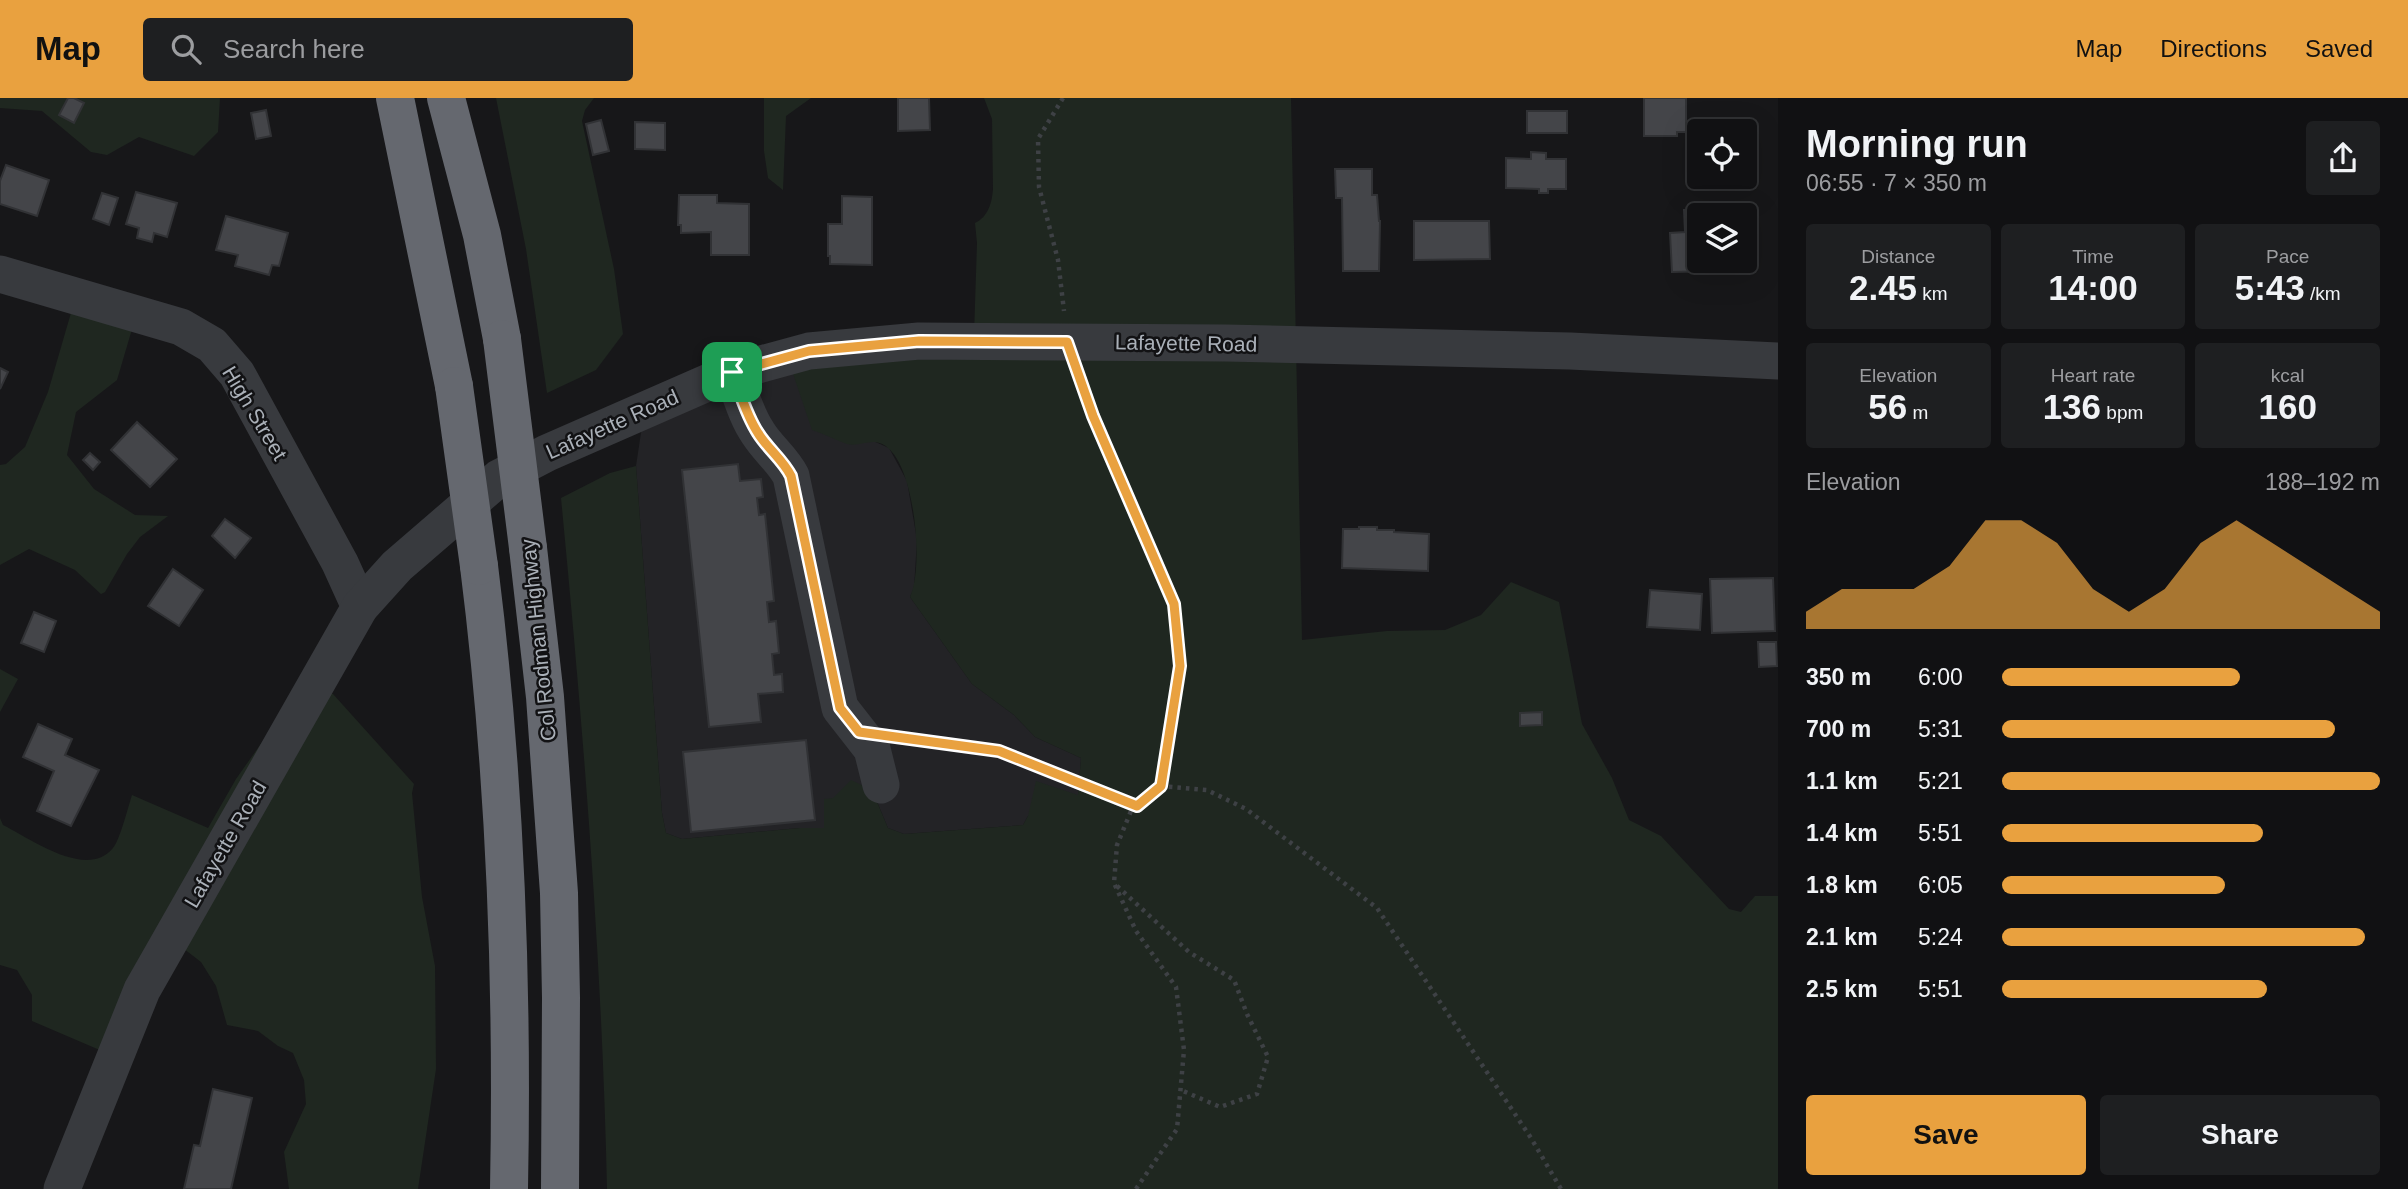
<!DOCTYPE html>
<html lang="en">
<head>
<meta charset="utf-8">
<style>
	:root { --surface:#111113; --page:#1e1f21; --text:#f1f3f6; --muted:#9c9da0; --line:#303133; --accent:#e9a13f }
	body { margin:0; font-family:Helvetica,sans-serif; background:var(--page); color:var(--text); height:100vh; display:flex; flex-direction:column; font-size:26px; white-space:nowrap }
	* { box-sizing:border-box; margin:0 }
	p { font-size:23px; color:var(--muted) }
	.icon { flex:none; width:38px; height:38px; fill:none; stroke:currentColor; stroke-width:2; stroke-linecap:round; stroke-linejoin:round }
	.map { position:relative; flex:1; overflow:hidden }
	.panel { display:flex; flex-direction:column; background:var(--surface); width:630px }
	.panel>* { flex:none }
	.tools { position:absolute; left:1687px; top:21px; display:grid; gap:14px }
	.tools a { display:grid; place-items:center; width:70px; height:70px; border-radius:7px; background:var(--surface); box-shadow:0 7px 28px #0002,0 0 0 2px var(--line); font-size:35px }
	.pin { position:absolute; display:grid; place-items:center; width:60px; height:60px; color:#fff; margin:-30px; border-radius:14px; box-shadow:0 4px 10px #0006 }
	.round { display:grid; place-items:center; flex:none; width:74px; height:74px; border-radius:7px; background:var(--page) }
	.overview { display:flex; align-items:center; justify-content:space-between; height:119px; padding:0 28px }
	h1 { font-size:38px; font-weight:600; line-height:52px }
	.stats { display:grid; grid-template-columns:repeat(3,1fr); gap:10px; height:119px; padding:7px 28px }
	.stats div { display:grid; align-content:center; border-radius:7px; background:var(--page); text-align:center }
	.stats b { font-size:35px; font-weight:600 }
	.stats small { font-size:19px; font-weight:400 }
	.stats p { font-size:19px }
	.chart { height:196px; padding:14px 28px }
	.chart p { display:flex; justify-content:space-between }
	.chart svg { width:100%; height:126px; margin-top:7px; fill:var(--accent); opacity:.7 }
	.action { display:flex; gap:14px; margin-top:auto; padding:14px 28px }
	.action a { flex:1; height:80px; border-radius:7px; background:var(--accent); color:#111; font-size:28px; font-weight:600; line-height:80px; text-align:center }
	.action a+a { background:var(--page); color:var(--text) }
	ul { padding:0 28px; list-style:none; font-size:23px }
	li { display:grid; grid-template-columns:112px 84px 1fr; align-items:center; height:52px }
	li i { height:18px; border-radius:9px; background:var(--accent) }
	header { display:flex; align-items:center; gap:42px; box-sizing:border-box; height:98px; padding:0 35px; background:var(--accent); color:#111 }
	header strong { font-size:33px }
	nav { display:flex; gap:38px; margin-inline-start:auto; font-size:24px }
	.search { width:490px; height:63px; background:var(--page); display:flex; align-items:center; gap:18px; box-sizing:border-box; padding:0 24px; border-radius:7px; color:var(--muted); font-size:26px }
	main { display:flex; flex:1; min-height:0 }
	.map>svg:first-child { display:block }
	.built { fill:#232326 }
	.green { fill:#1f2720 }
	.building { fill:#444549; stroke:#313235; stroke-width:2 }
	.lines { fill:none; stroke-linecap:round; stroke-linejoin:round }
	.path { stroke:#3e4145; stroke-width:4.5; stroke-dasharray:3.5 5; stroke-linecap:butt }
	.minor { stroke:#383a3e; stroke-width:37 }
	.highway { stroke:#65686f; stroke-width:38 }
	.highway-bridge { stroke:#65686f; stroke-width:38 }
	.route-casing { stroke:#fff; stroke-width:14 }
	.route { stroke:#e9a13f; stroke-width:9 }
	.labels { text-anchor:middle; dominant-baseline:central; stroke-width:5; stroke-linejoin:round; paint-order:stroke }
	.street-label { font-size:21px; fill:#aab0b8; stroke:#121214 }
</style>
</head>
<body>
<header>
<strong>Map</strong>
<div class="search"><svg class="icon" aria-label="search" viewBox="0 0 24 24"><circle cx="10" cy="10" r="6"/><path d="M15 15l6 6"/></svg>Search here</div>
<nav><a>Map</a><a>Directions</a><a>Saved</a></nav>
</header>
<main>
<div class="map">
<svg width="1778" height="1091" viewBox="0 0 1778 1091">
	<rect width="100%" height="100%" fill="#171719"/>
	<polygon class="built" points="780,257 871,342 889,350 907,383 917,442 914,490 910,499 972,586 1014,617 1035,639 1081,660 1078,698 1028,718 1023,727 904,736 888,730 872,692 824,730 800,730 682,741 666,735 662,715 636,368 645,308"/>
	<g class="green">
		<polygon points="0,0 220,0 218,34 194,58 139,39 107,57 91,54 42,13 0,10"/>
		<polygon points="496,0 594,0 585,12 582,23 614,171 623,236 596,272 547,295 526,151"/>
		<polygon points="764,0 811,0 786,18 783,92 768,80 764,53"/>
		<path d="M984,0H1291L1302,542L1387,533L1445,532L1481,517L1511,484L1559,504L1582,626L1612,680L1629,722L1661,738L1729,811L1741,814L1755,798H1778V1091H607C602,860 583,629 561,400L610,375L636,368L662,715L666,735L682,741L800,730H824V701L833,700L851,682L872,692L888,730L904,736L1023,727L1028,718L1036,683L1078,697L1081,660L1035,639L1014,617L972,586L910,499C924,469 915,372 888,350C873,337 861,350 847,346C836,342 824,336 812,332L787,258L974,237L977,145L975,125C988,119 992,105 993,91L992,21Z"/>
		<polygon points="75,201 135,221 117,282 76,314 67,357 94,391 135,417 168,418 140,439 127,456 105,494 101,496 75,472 29,451 0,467 0,367 6,366 25,349 48,294"/>
		<polygon points="0,571 18,581 0,614"/>
		<path d="M310,589L333,596L414,686L412,695L422,799L435,868L436,971L418,1091H289L284,1054L306,1006L304,982L293,955L278,948L258,933L227,927L216,888L201,864L162,834L102,953L32,923V897L17,872L0,867V720L3,727C31,741 87,782 113,750C120,742 128,709 132,697L208,730L236,681L296,596Z"/>
	</g>
	<g class="building">
		<polygon points="68,0 74,0 84,5 74,25 59,17"/>
		<polygon points="898,0 929,0 930,32 898,33"/>
		<polygon points="1644,0 1686,0 1686,34 1677,34 1677,38 1644,38"/>
		<polygon points="266,12 271,38 256,41 251,15"/>
		<rect x="1527" y="13" width="40" height="22"/>
		<polygon points="601,22 609,53 593,57 586,26"/>
		<polygon points="635,24 665,25 665,52 635,51"/>
		<polygon points="1531,54 1546,55 1546,61 1566,61 1566,91 1548,91 1548,95 1539,95 1539,91 1506,90 1506,60 1531,61"/>
		<polygon points="6,67 49,82 37,118 0,106 0,83"/>
		<polygon points="1335,71 1372,71 1372,97 1377,97 1379,123 1380,123 1379,173 1343,173 1342,100 1336,100"/>
		<polygon points="136,94 177,105 167,139 154,135 152,144 137,140 139,130 126,126"/>
		<polygon points="102,95 118,100 109,127 93,121"/>
		<polygon points="679,97 717,97 717,105 749,106 749,157 711,157 711,134 681,135 681,127 678,127"/>
		<polygon points="842,98 872,99 872,167 830,166 830,158 828,158 828,126 842,126"/>
		<polygon points="1705,111 1705,117 1699,117 1699,163 1714,163 1714,173 1672,174 1670,135 1685,134 1684,112"/>
		<polygon points="226,118 288,135 279,168 272,167 269,177 235,168 238,157 216,152"/>
		<polygon points="1414,123 1489,123 1490,161 1414,162"/>
		<polygon points="0,270 8,274 0,291"/>
		<polygon points="137,324 177,361 150,389 111,352"/>
		<polygon points="90,355 100,364 93,372 83,362"/>
		<polygon points="738,366 740,383 761,381 763,399 757,400 759,417 765,416 774,503 767,504 769,524 776,523 779,555 772,556 774,577 782,576 783,594 758,596 761,624 709,629 682,372"/>
		<polygon points="225,421 251,440 235,460 212,438"/>
		<polygon points="1359,429 1377,429 1377,432 1394,432 1394,434 1429,436 1428,473 1342,470 1343,431 1359,431"/>
		<polygon points="173,471 203,492 179,528 148,508"/>
		<polygon points="1773,480 1775,533 1712,535 1710,481"/>
		<polygon points="1650,492 1702,496 1700,532 1647,529"/>
		<polygon points="34,514 56,523 44,554 21,545"/>
		<polygon points="1758,544 1776,544 1777,568 1759,569"/>
		<polygon points="1542,614 1542,627 1520,628 1520,615"/>
		<polygon points="38,626 72,641 65,657 99,672 71,728 37,713 54,673 23,659"/>
		<polygon points="806,642 815,722 691,734 683,654"/>
		<polygon points="213,991 252,1000 231,1091 184,1091 194,1047 200,1048"/>
	</g>
	<g class="lines">
		<g class="path">
			<polyline points="1063,0 1038,41 1039,89 1058,162 1064,213"/>
			<polyline points="1078,276 1093,318 1174,506 1180,568 1161,688"/>
			<polyline points="902,639 999,653 1137,708"/>
			<polyline points="1117,788 1189,854 1234,882 1247,916 1268,959 1257,996 1220,1009 1181,992"/>
			<polyline points="1136,1091 1177,1031 1184,952 1176,889 1136,833 1114,785 1117,747 1131,713 1161,688 1207,692 1246,711 1377,810 1531,1040 1561,1091"/>
		</g>
		<g class="minor">
			<polyline points="0,176 181,229 212,247 237,276 340,465 360,509"/>
			<path d="M732,274C740,294 746,318 758,335C768,351 783,362 791,378L840,610L872,651L881,687"/>
			<polyline points="62,1091 142,892 360,509 397,468 499,380 547,355 732,274 809,253 919,243 1226,245 1570,253 1778,263"/>
		</g>
		<g class="highway">
			<polyline points="395,0 454,288"/>
			<polyline points="446,0 482,137 502,241"/>
			<polyline points="528,450 545,599 559,795 561,900 560,1091"/>
			<path d="M479,468C505,674 513,884 509,1091"/>
		</g>
		<g class="highway-bridge">
			<polyline points="502,241 528,450"/>
			<polyline points="454,288 479,468"/>
		</g>
	</g>
	<g class="lines">
		<g class="route-casing">
			<path id="route" d="M919,243L1067,244L1093,318L1174,506L1180,568L1161,688L1137,708L999,653L859,634L840,610L791,378C783,362 768,351 758,335C746,317 740,294 732,274L809,253Z"/>
		</g>
		<use href="#route" class="route"/>
	</g>
	<g class="labels">
		<g class="street-label">
			<text transform="translate(1186 245) rotate(1)">Lafayette Road</text>
			<text transform="translate(255 315) rotate(59)">High Street</text>
			<text transform="translate(612 326) rotate(-24)">Lafayette Road</text>
			<text transform="translate(538 542) rotate(-96)">Col Rodman Highway</text>
			<text transform="translate(225 746) rotate(-60)">Lafayette Road</text>
		</g>
	</g>
</svg>
<div class="tools">
<a><svg class="icon" aria-label="locate" viewBox="0 0 24 24"><circle cx="12" cy="12" r="6"/><path d="M12 2v4M12 18v4M2 12h4M18 12h4"/></svg></a>
<a><svg class="icon" aria-label="layers" viewBox="0 0 24 24"><path d="M12 4l9 5-9 5-9-5zM3 14l9 5 9-5"/></svg></a>
</div>
<div class="pin" style="left:732px;top:274px;background:#1e9e55"><svg class="icon" aria-label="arrive" viewBox="0 0 24 24"><path d="M6 21V4h12l-3 4 3 4H6"/></svg></div>
</div>
<section class="panel">
<div class="overview"><div><h1>Morning run</h1><p>06:55 · 7 × 350 m</p></div><a class="round"><svg class="icon" aria-label="share" viewBox="0 0 24 24"><path d="M12 15V3M7 8l5-5 5 5M5 13v7h14v-7"/></svg></a></div>
<div class="stats">
<div><p>Distance</p><b>2.45<small> km</small></b></div>
<div><p>Time</p><b>14:00</b></div>
<div><p>Pace</p><b>5:43<small> /km</small></b></div>
</div>
<div class="stats">
<div><p>Elevation</p><b>56<small> m</small></b></div>
<div><p>Heart rate</p><b>136<small> bpm</small></b></div>
<div><p>kcal</p><b>160</b></div>
</div>
<div class="chart"><p><span>Elevation</span>188–192 m</p>
<svg viewBox="0 0 160 44" preserveAspectRatio="none"><path d="M0 44V38L10 30L20 30L30 30L40 22L50 6L60 6L70 14L80 30L90 38L100 30L110 14L120 6L130 14L140 22L150 30L160 38V44z"/></svg>
</div>
<ul>
<li><b>350 m</b>6:00<i style="width:63%"></i></li>
<li><b>700 m</b>5:31<i style="width:88%"></i></li>
<li><b>1.1 km</b>5:21<i style="width:100%"></i></li>
<li><b>1.4 km</b>5:51<i style="width:69%"></i></li>
<li><b>1.8 km</b>6:05<i style="width:59%"></i></li>
<li><b>2.1 km</b>5:24<i style="width:96%"></i></li>
<li><b>2.5 km</b>5:51<i style="width:70%"></i></li>
</ul>
<div class="action"><a>Save</a><a>Share</a></div>
</section>
</main>
</body>
</html>
